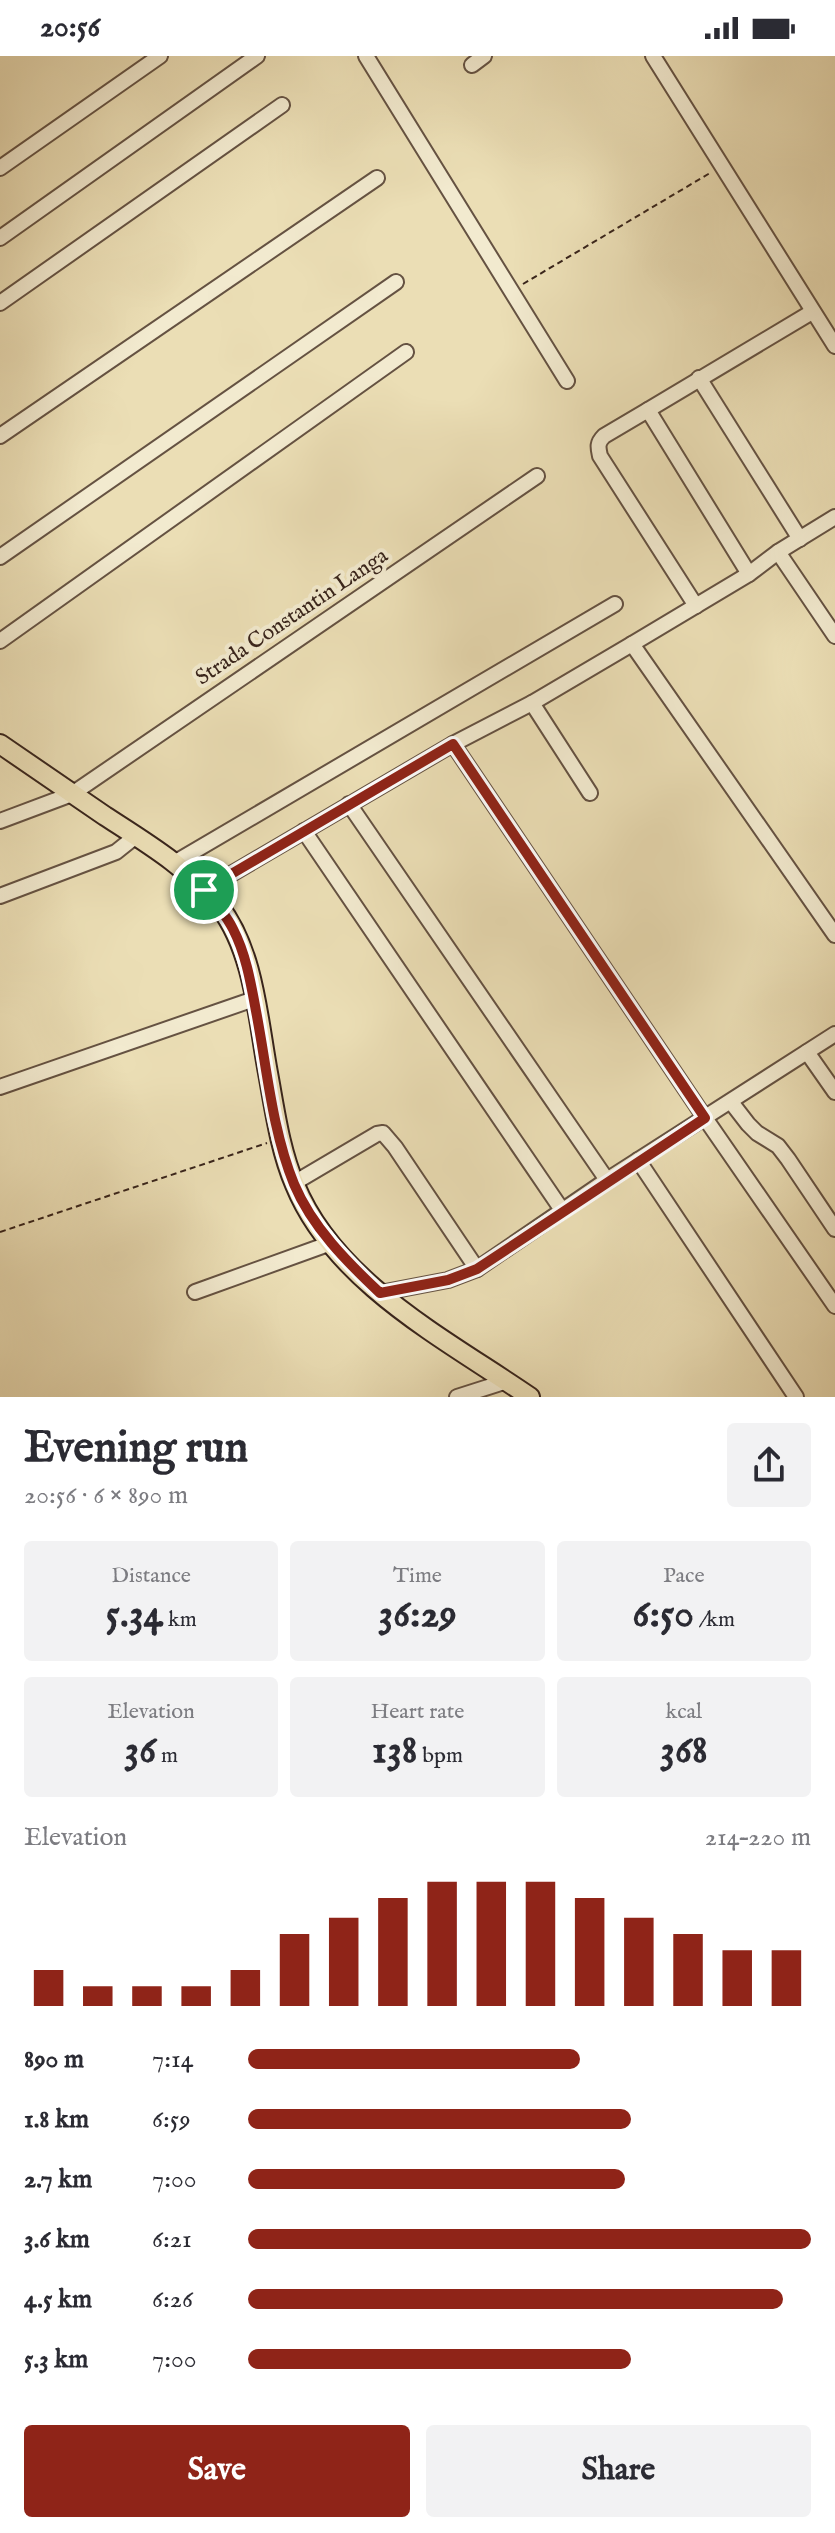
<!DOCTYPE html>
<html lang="en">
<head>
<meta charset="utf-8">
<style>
	:root { --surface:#fff; --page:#f2f2f3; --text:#2b2b33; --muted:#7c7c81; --accent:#8f2418 }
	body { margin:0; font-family:"IM FELL English",serif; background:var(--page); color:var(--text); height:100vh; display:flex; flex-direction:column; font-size:30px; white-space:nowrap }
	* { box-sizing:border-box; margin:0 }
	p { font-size:26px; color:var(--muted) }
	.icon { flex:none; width:44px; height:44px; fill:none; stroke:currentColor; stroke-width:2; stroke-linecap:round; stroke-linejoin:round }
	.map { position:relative; height:1341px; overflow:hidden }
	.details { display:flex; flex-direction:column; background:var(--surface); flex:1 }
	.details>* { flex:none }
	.pin { position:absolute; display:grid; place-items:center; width:68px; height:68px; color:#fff; margin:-34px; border:4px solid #fff; border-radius:50%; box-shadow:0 2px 8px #0007 }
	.round { display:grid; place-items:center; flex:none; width:84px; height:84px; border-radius:8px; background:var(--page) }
	.summary { display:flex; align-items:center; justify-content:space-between; height:136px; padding:0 24px }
	h1 { font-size:44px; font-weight:700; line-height:60px }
	.metrics { display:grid; grid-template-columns:repeat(3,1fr); gap:12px; height:136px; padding:8px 24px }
	.metrics div { display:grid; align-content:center; border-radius:8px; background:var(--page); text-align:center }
	.metrics b { font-size:40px; font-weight:700 }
	.metrics small { font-size:22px; font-weight:400 }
	.metrics p { font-size:22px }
	.chart { height:224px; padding:16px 24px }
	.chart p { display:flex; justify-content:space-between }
	.chart svg { width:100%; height:144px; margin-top:8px; stroke:var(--accent); stroke-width:6 }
	.primary-button { display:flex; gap:16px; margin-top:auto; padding:16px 24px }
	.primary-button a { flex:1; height:92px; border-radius:8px; background:var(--accent); color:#fff; font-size:32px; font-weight:700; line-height:92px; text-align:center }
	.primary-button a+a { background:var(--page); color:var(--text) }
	ul { padding:0 24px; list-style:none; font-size:26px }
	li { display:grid; grid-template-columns:128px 96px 1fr; align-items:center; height:60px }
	li i { height:20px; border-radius:10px; background:var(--accent) }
	.status { display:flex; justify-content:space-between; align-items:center; height:56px; padding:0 40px; background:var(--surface); direction:ltr }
	.status svg { height:22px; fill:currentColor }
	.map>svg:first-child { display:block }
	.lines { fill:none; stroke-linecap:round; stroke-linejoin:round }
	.minor-casing { stroke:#655242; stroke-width:18 }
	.major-casing { stroke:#38241b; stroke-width:22 }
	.path { stroke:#38241b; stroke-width:2; stroke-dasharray:6 4; stroke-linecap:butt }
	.minor { stroke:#f2eacf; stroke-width:14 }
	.major { stroke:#ebdeb5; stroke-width:18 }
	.route-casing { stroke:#fff; stroke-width:16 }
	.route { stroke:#8f2418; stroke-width:10 }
	.labels { text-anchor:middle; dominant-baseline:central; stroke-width:8; stroke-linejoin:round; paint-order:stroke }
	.street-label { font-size:22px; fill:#38241b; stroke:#f2eacf }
</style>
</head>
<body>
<div class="status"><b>20:56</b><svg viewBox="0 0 49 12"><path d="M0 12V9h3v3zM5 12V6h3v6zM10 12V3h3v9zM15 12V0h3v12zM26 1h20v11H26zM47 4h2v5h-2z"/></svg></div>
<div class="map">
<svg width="835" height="1341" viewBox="0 0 835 1341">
	<rect width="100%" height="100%" fill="#ebdeb5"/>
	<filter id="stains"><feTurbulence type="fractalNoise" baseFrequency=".0025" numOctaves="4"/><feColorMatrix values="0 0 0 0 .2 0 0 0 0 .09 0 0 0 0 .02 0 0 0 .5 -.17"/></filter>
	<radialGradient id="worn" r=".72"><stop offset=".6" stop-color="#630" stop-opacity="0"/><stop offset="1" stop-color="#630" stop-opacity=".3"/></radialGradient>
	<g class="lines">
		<g class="minor-casing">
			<g id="minor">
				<polyline points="366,0 567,325"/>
				<polyline points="653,0 835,290"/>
				<polyline points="472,9 484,0"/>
				<polyline points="0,112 160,0"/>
				<polyline points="0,182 257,0"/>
				<polyline points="0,247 282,49"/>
				<polyline points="699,322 800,483"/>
				<polyline points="648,354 812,256"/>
				<polyline points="0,380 377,122"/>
				<polyline points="778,496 835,580"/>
				<polyline points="0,501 396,226"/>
				<path d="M696,550L600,400C598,391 597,387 604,380L648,354L749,518"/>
				<polyline points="0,585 406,296"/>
				<polyline points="632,588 835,879"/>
				<polyline points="532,647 590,737"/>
				<polyline points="453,688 705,1062 835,1250"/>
				<polyline points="349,748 607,1124"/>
				<polyline points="0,765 72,738 537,420"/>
				<polyline points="304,775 562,1154"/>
				<polyline points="174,807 615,548"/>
				<polyline points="204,834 453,688 532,647 632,588 749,518 778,496 835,461"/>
				<polyline points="0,840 116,796 136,780"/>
				<polyline points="807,996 835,1036"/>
				<polyline points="0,1031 254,943"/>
				<polyline points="731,1046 748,1068 757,1077 778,1090 788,1103 835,1173"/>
				<polyline points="638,1104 796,1341"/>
				<polyline points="294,1127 377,1078 383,1077 395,1091 477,1213"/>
				<polyline points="195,1236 331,1187"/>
				<polyline points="380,1237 448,1224 477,1213 607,1124 835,978"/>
				<polyline points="457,1341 507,1325"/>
			</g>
		</g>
		<g class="major-casing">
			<path id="major" d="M0,688C35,712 70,736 105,760C145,786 189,812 219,850C254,895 258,963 268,1017C275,1055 280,1094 295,1129C335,1227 447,1284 530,1341"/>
		</g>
		<g class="path">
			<polyline points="523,228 710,117"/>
			<polyline points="0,1176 267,1087"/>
		</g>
		<use href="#minor" class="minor"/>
		<use href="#major" class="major"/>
	</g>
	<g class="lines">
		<g class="route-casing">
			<path id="route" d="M453,688L705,1062L477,1213L448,1224L380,1237C347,1206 312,1171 294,1128C272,1074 267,1012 256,955C251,928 246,898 233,873C226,859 215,846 204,834Z"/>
		</g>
		<use href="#route" class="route"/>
	</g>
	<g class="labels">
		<g class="street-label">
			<text transform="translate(292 561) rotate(-34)">Strada Constantin Langa</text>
		</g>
	</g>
	<rect width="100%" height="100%" filter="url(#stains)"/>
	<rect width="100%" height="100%" fill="url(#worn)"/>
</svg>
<div class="pin" style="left:204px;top:834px;background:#1e9e55"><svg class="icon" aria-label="arrive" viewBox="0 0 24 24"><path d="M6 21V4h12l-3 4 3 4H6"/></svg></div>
</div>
<section class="details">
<div class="summary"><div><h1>Evening run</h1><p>20:56 · 6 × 890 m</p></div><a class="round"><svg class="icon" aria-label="share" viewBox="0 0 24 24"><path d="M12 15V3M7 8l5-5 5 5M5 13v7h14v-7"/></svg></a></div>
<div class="metrics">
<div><p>Distance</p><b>5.34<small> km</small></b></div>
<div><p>Time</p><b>36:29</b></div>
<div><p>Pace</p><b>6:50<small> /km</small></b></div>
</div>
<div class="metrics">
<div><p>Elevation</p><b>36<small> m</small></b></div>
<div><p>Heart rate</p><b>138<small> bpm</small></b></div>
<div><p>kcal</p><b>368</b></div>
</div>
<div class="chart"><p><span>Elevation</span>214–220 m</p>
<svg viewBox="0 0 160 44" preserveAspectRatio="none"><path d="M5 44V33M15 44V38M25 44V38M35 44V38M45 44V33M55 44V22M65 44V17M75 44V11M85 44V6M95 44V6M105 44V6M115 44V11M125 44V17M135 44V22M145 44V27M155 44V27"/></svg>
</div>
<ul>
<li><b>890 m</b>7:14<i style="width:59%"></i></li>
<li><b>1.8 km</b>6:59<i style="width:68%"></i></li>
<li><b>2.7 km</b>7:00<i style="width:67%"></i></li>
<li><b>3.6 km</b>6:21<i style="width:100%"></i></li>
<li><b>4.5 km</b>6:26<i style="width:95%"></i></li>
<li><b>5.3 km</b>7:00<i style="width:68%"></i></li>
</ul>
<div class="primary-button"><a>Save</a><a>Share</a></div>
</section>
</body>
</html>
